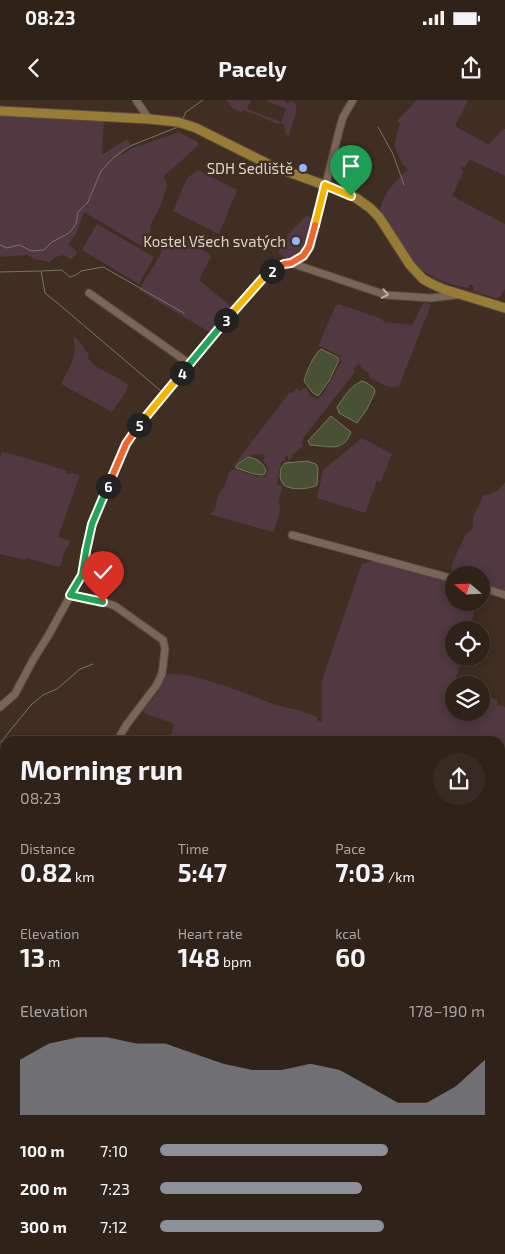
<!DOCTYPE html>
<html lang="en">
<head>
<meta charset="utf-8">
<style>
	:root { --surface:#2f2219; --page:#372a22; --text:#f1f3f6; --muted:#a7a4a2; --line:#4a3f38; --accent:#8c9099 }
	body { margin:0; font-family:"Exo 2",sans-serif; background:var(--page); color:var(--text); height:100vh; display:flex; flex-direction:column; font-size:19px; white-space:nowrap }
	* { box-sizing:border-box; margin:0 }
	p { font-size:16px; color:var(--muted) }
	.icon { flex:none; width:28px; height:28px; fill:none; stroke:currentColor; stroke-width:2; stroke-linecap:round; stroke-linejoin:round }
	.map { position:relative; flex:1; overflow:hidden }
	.details { position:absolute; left:0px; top:636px; width:505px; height:519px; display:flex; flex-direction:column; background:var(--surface); border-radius:15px 15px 0 0; box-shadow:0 2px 12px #0003,0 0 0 1px var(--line) }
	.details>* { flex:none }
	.needle { width:32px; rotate:289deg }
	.fabs { position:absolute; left:445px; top:466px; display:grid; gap:10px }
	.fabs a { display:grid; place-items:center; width:45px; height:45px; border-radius:50%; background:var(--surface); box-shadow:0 2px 12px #0003,0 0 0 1px var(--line); font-size:25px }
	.pin { position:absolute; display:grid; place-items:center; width:42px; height:42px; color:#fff; margin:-51px -21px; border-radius:50% 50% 50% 0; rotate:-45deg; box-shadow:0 0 5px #0007 }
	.pin .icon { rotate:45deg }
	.km { position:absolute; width:25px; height:25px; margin:-12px; border-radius:50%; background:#222; color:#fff; font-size:14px; line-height:25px; text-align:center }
	.round { display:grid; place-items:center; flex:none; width:52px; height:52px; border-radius:26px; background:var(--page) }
	.headline { display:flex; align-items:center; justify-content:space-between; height:85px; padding:0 20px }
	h1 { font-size:28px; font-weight:700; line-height:38px }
	.stats { display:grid; grid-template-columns:repeat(3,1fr); gap:8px; height:85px; padding:5px 20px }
	.stats div { display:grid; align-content:center }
	.stats b { font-size:25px; font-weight:700 }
	.stats small { font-size:14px; font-weight:400 }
	.stats p { font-size:14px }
	.chart { height:140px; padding:10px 20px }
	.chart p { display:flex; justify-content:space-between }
	.chart svg { width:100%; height:90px; margin-top:5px; fill:var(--accent); opacity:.7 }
	ul { padding:0 20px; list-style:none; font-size:16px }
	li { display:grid; grid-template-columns:80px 60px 1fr; align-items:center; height:38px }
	li i { height:12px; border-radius:6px; background:var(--accent) }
	.status { display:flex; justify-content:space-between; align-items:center; height:35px; padding:0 25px; background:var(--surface); direction:ltr }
	.status svg { height:14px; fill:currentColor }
	header { display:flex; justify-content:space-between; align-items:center; height:65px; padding:0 20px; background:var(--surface); font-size:22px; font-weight:700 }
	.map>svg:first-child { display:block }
	.green { fill:#513841 }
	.water { fill:#485134; stroke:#757761 }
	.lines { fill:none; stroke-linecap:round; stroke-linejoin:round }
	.stream { stroke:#757761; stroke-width:1 }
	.minor-casing { stroke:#594a3f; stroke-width:9 }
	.major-casing { stroke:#594a3f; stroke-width:11 }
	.minor { stroke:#7a6658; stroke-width:7 }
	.major { stroke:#977c36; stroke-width:9 }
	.oneway { stroke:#bfb1a7 }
	.split-1-casing { stroke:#fff; stroke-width:10 }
	.split-2-casing { stroke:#fff; stroke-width:10 }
	.split-3-casing { stroke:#fff; stroke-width:10 }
	.split-4-casing { stroke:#fff; stroke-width:10 }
	.split-5-casing { stroke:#fff; stroke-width:10 }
	.split-6-casing { stroke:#fff; stroke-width:10 }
	.split-7-casing { stroke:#fff; stroke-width:10 }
	.split-8-casing { stroke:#fff; stroke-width:10 }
	.split-1 { stroke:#f5b400; stroke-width:6 }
	.split-2 { stroke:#f0652b; stroke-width:6 }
	.split-3 { stroke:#f5b400; stroke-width:6 }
	.split-4 { stroke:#22a559; stroke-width:6 }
	.split-5 { stroke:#f5b400; stroke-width:6 }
	.split-6 { stroke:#f0652b; stroke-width:6 }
	.split-7 { stroke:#22a559; stroke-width:6 }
	.split-8 { stroke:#22a559; stroke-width:6 }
	.poi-dot { fill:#8fb8fd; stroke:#3f2e21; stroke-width:2 }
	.labels { text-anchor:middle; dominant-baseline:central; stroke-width:5; stroke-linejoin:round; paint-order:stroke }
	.poi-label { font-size:15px; fill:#ddd1c9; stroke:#3f2e21; text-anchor:end }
</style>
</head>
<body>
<div class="status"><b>08:23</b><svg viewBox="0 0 49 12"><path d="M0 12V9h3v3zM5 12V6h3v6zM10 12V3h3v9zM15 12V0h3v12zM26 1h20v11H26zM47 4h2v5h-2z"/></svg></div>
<header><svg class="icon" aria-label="back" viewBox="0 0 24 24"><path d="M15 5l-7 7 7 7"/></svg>Pacely<svg class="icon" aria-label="share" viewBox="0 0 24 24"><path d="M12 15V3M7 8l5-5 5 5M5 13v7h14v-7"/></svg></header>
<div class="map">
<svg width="505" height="1154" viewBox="0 0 505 1154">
	<rect width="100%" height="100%" fill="#3f2e21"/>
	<g class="green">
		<polygon points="226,0 251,0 247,9 281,22 286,9 264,0 285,0 285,1 288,3 290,1 296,4 296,14 289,35 286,35 284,26 282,23 278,24 244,10 241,12 232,8"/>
		<path d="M417,0H468L455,26L488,44L491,42L503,29H505V76L469,59L465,69V67H462L461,70L464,71L452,96L505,124V189L498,199L473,191L474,187L473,185H469V188C449,185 430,178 415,164C402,151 391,126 380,111C383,92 396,82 408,69L403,65L394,45L400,23L397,21Z"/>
		<polygon points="0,15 104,21 102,55 127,39 130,44 120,55 126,53 130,49 179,32 198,42 199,45 164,76 167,86 160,107 150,126 151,131 141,146 84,112 77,132 68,145 72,147 77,152 75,156 70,159 64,155 56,157 49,162 34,159 28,155 0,157"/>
		<polygon points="198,70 237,90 219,134 173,111 187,78"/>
		<polygon points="307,116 314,118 304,152 294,158 288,160 278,152 289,133 305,117"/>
		<polygon points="97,124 154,157 139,184 82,150"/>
		<polygon points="169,134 191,143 209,153 211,157 201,175 200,181 232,207 211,233 139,190 160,155"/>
		<path d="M424,202L431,205L399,286C388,290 378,282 369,277L370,274L361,268L362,266L358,264L353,270L355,272L304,337L302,342L303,346L292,355V357L288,362V356H285V361H282L279,372L277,384L282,386V388L279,401L280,408L278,420L273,432L209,414L215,410L217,399L221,390L225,386L229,372L234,369L258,377L259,375L264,377L266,376L268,369L263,361L265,356L269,357C255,350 244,356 234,367L233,366L290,292L293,293L296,288L300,291L306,287L310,296L318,299L324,293L341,262L340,256L324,248L318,246L336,205L339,204L382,219L384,222L412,225Z"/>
		<path d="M76,237L89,255L88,258L95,266L118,278L128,285L126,292L112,312L61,284C68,270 79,256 73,239Z"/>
		<polygon points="362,338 392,354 381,382 377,381 365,413 317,398 323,370"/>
		<polygon points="2,352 23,357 67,371 67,374 70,374 72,373 80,375 58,437 71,441 64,453 62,462 59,467 26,458 25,460 0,454 0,357"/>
		<path d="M505,382V491L481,481V475C471,475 461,476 452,472L451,467L465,435L473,429V418L483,396C492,393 500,391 505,382Z"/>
		<path d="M373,461L381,462L395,467L447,481V484L443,489L454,483V502L477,503L469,530H454V558H460L457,562L460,565L456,577L460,585H454V612H481V596L498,600L497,605L505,607V795L500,793V641H169L174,625L172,623L146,614L143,611L158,592L167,575C184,568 256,597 275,605C283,607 291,608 298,610C304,612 311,615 317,617V621L322,622V581L324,574L360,469L362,464Z"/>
		<polygon points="0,739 5,740 5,797 0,796"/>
		<polygon points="1,801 5,802 5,920 0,917 0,804"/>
		<polygon points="500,845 505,847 505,1031 500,1029"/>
		<polygon points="0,958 5,961 5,1150 500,1150 500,1036 505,1037 505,1154 59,1154 53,1153 52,1154 0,1154"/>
	</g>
	<g class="water">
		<path d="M321,249L337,257L339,260L329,281L318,296L313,293L304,281C307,270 313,256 321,249Z"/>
		<path d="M362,281L367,283L374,288L375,292L367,309L357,323L339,313L337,307C345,296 349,287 362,281Z"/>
		<path d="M331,316L351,332C343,353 329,346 310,345L308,341Z"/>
		<path d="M248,357C256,358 263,362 266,371L264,375L254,374L236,368V366L240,362Z"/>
		<path d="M307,361L316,364L318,369L317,385C311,389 291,391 284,385C282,383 281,380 280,377L281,368L285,363Z"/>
	</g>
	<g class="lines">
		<g class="stream">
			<polyline points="182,20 186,12 203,0"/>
			<polyline points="378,27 393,54 404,85"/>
			<polyline points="0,145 7,148 19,145 32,151 44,150 52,142 69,133 76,124 78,112 88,102 101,71 114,57 130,46 178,27 179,26"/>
			<polyline points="42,171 62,170 70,177 76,175 81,171 103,167 184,213"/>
			<polyline points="0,172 41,171 45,193 61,206 161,291"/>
			<polyline points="0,643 31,605 43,595 57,589 80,569 93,564"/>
			<polyline points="0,895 5,898"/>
			<polyline points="320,1154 324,1150"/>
		</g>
		<g class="minor-casing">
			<g id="minor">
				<polyline points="136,0 149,19"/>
				<polyline points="291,163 386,195 431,198 456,195"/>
				<polyline points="89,193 190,264"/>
				<polyline points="292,435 454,479"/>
				<polyline points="481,487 505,495"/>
				<polyline points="70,495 103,502 115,506 163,540 165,549 162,574 156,586 127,624 117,641"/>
				<polyline points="0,607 15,594 18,588 33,560 48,536 78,482 84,470 89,436 94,418 123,351 134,331 227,219 264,177 269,172 284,164 291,163 303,157 306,153 314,132 339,31 343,17 353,0"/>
				<polyline points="0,696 5,698"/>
			</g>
		</g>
		<g class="major-casing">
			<polyline id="major" points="0,11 149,19 178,22 196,28 272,66 335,89 356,98 370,108 379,117 410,165 423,179 432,184 443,189 505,208"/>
		</g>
		<use href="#minor" class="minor"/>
		<use href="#major" class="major"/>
	</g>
	<defs><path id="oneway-chevron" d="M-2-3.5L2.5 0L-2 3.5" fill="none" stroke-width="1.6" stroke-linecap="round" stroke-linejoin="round" transform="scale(1.25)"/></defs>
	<use class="oneway" href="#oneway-chevron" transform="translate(385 194) rotate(11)"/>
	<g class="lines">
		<g class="split-1-casing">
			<polyline id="split-1" points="315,125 325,85 351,96"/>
		</g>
		<g class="split-2-casing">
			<polyline id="split-2" points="272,171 284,164 291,163 303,156 309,147 315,125"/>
		</g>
		<g class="split-3-casing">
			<polyline id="split-3" points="226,220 264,177 272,171"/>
		</g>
		<g class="split-4-casing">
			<polyline id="split-4" points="182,273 226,220"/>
		</g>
		<g class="split-5-casing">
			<polyline id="split-5" points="139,325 182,273"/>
		</g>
		<g class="split-6-casing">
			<polyline id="split-6" points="108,386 126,344 139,325"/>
		</g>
		<g class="split-7-casing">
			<polyline id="split-7" points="86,451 92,424 108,386"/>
		</g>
		<g class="split-8-casing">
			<polyline id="split-8" points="86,451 82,475 70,495 103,502"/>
		</g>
		<use href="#split-1" class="split-1"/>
		<use href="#split-2" class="split-2"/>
		<use href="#split-3" class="split-3"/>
		<use href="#split-4" class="split-4"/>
		<use href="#split-5" class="split-5"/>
		<use href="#split-6" class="split-6"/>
		<use href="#split-7" class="split-7"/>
		<use href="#split-8" class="split-8"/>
	</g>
	<g class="poi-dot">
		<circle cx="303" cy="68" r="5"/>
		<circle cx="296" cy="141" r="5"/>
	</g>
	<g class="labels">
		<g class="poi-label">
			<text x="293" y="68">SDH Sedliště</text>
			<text x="286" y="141">Kostel Všech svatých</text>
		</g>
	</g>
</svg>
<div class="fabs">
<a><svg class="needle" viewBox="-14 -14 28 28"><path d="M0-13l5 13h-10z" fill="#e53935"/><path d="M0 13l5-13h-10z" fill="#a7a4a2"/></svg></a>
<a><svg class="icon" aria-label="locate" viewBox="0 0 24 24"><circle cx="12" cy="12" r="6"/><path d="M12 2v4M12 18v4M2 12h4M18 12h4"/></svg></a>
<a><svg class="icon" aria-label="layers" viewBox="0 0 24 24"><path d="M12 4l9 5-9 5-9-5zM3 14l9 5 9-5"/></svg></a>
</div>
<div class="pin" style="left:351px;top:96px;background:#1e9e55"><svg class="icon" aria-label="arrive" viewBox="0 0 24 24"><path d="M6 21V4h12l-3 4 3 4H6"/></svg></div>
<div class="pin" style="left:103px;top:502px;background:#d93025"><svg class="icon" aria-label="check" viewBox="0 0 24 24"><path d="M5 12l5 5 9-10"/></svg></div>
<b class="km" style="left:272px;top:171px">2</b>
<b class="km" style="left:226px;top:220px">3</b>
<b class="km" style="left:182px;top:273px">4</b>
<b class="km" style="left:139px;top:325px">5</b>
<b class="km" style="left:108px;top:386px">6</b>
<section class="details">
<div class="headline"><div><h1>Morning run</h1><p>08:23</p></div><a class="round"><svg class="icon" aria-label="share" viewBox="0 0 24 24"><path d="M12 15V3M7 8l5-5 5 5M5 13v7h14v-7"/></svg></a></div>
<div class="stats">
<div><p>Distance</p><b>0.82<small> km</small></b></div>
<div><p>Time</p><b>5:47</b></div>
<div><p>Pace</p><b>7:03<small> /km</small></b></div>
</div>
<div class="stats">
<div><p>Elevation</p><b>13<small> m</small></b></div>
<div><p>Heart rate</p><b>148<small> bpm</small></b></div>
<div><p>kcal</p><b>60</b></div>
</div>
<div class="chart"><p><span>Elevation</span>178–190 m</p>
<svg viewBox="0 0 160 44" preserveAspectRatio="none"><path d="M0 44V17L10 9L20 6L30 6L40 9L50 9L60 14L70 19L80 22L90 22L100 19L110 22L120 30L130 38L140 38L150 30L160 17V44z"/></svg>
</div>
<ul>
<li><b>100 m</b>7:10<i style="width:70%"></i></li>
<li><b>200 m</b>7:23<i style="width:62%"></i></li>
<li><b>300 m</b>7:12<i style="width:69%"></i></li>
</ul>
</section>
</div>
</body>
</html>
